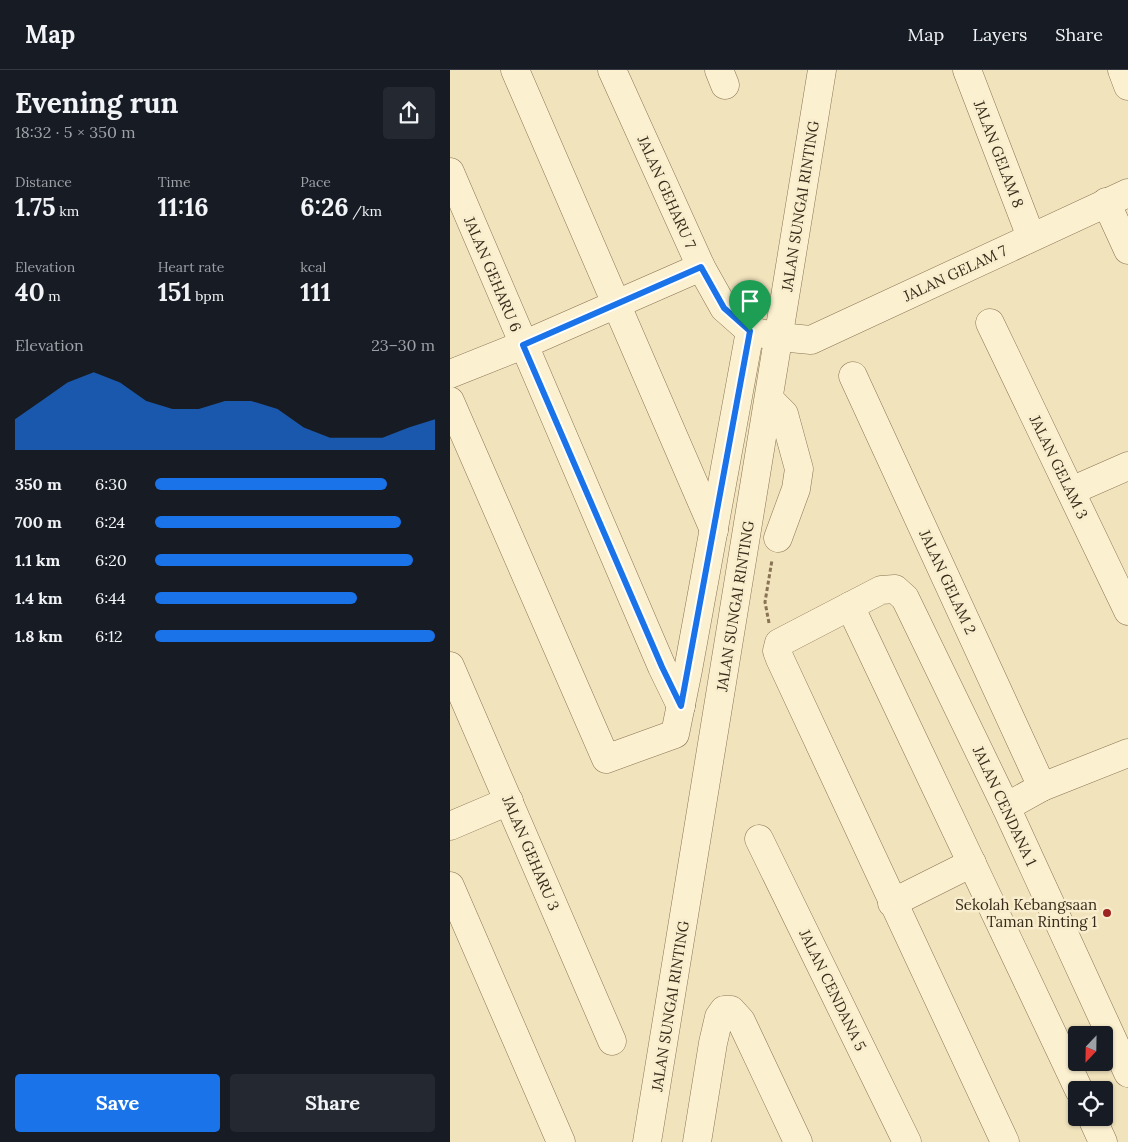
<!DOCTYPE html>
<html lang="en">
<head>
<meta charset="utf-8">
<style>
	:root { --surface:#171b24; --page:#242831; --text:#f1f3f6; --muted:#9ea1a6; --line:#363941; --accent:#1a73e8 }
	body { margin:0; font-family:Lora,serif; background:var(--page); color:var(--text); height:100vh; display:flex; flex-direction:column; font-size:19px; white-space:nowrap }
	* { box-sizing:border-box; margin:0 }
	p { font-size:16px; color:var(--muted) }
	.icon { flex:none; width:28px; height:28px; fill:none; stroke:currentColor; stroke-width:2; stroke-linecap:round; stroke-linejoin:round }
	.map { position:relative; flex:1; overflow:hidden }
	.panel { display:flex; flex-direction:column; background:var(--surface); width:450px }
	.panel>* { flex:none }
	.needle { width:32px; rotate:202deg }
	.buttons { position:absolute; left:618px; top:956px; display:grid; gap:10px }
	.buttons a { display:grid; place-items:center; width:45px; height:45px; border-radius:5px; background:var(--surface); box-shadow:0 1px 4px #0004; font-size:25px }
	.pin { position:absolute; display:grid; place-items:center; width:42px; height:42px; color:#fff; margin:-51px -21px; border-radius:50% 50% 50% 0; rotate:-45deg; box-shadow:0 0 5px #0007 }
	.pin .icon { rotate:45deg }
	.round { display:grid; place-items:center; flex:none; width:52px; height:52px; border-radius:5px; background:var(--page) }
	.head { display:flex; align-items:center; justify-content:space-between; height:85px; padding:0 15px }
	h1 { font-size:28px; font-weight:800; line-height:38px }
	.metrics { display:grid; grid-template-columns:repeat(3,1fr); gap:8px; height:85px; padding:5px 15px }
	.metrics div { display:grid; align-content:center }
	.metrics b { font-size:25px; font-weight:800 }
	.metrics small { font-size:14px; font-weight:400 }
	.metrics p { font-size:14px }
	.chart { height:140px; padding:10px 15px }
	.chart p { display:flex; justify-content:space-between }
	.chart svg { width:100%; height:90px; margin-top:5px; fill:var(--accent); opacity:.7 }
	.cta { display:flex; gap:10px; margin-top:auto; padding:10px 15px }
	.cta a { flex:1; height:58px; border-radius:5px; background:var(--accent); color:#fff; font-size:20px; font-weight:800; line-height:58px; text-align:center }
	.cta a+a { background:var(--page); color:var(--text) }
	ul { padding:0 15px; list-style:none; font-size:16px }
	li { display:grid; grid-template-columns:80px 60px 1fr; align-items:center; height:38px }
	li i { height:12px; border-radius:6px; background:var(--accent) }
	header { display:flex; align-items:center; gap:30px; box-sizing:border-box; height:70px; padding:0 25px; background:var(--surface); border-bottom:1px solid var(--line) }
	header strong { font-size:24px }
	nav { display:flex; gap:28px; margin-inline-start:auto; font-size:18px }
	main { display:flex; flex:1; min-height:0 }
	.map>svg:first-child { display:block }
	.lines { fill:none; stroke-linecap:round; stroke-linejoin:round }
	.minor-casing { stroke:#8a7354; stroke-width:29 }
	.path { stroke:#8a7354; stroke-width:3; stroke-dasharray:4 2.5; stroke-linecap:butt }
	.minor { stroke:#fbf0cf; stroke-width:28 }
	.route-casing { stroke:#fff; stroke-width:10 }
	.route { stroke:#1a73e8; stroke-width:6 }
	.poi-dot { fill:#9d2420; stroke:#f8edcc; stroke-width:2 }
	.labels { text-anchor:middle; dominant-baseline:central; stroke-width:5; stroke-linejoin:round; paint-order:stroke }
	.street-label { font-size:15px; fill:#382a1a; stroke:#f8edcc }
	.poi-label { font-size:15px; fill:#382a1a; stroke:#f8edcc; text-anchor:end }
</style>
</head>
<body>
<header>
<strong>Map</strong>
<nav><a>Map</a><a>Layers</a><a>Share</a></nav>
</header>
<main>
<section class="panel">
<div class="head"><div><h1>Evening run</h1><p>18:32 · 5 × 350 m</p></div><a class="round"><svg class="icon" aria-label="share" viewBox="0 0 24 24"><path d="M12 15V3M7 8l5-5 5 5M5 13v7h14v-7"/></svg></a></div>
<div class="metrics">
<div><p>Distance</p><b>1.75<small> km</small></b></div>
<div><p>Time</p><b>11:16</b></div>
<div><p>Pace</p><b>6:26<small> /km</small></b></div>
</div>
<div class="metrics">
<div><p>Elevation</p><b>40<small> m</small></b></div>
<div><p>Heart rate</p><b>151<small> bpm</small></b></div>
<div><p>kcal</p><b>111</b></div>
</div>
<div class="chart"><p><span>Elevation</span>23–30 m</p>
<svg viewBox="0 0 160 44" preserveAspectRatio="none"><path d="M0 44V29L10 20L20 11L30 6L40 11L50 20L60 24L70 24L80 20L90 20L100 24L110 33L120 38L130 38L140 38L150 33L160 29V44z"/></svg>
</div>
<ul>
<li><b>350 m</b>6:30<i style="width:83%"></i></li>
<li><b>700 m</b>6:24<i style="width:88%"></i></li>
<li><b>1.1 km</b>6:20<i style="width:92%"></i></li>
<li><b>1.4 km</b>6:44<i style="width:72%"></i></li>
<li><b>1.8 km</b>6:12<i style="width:100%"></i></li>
</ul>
<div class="cta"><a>Save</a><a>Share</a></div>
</section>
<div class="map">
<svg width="678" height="1072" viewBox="0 0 678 1072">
	<rect width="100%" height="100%" fill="#f1e3bc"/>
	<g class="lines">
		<g class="minor-casing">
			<g id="minor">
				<polyline points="65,0 264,460"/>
				<polyline points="162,0 251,197 274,238 300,261 329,267 361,270 678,123"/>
				<polyline points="269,0 275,15"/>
				<polyline points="517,0 581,167"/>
				<polyline points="672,0 678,16"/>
				<polyline points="0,102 212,597 231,636"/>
				<polyline points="656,132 678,180"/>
				<polyline points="540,253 678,541"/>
				<polyline points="0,304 73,275 251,197"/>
				<polyline points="403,306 592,717"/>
				<polyline points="319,329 334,344 349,399 346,419 328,468"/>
				<polyline points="0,331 156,689 225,664 238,600 300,261"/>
				<polyline points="621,421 678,396"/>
				<polyline points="400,536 629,1020"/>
				<polyline points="0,596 162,971"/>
				<polyline points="556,737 592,717 678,683"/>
				<polyline points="0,756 59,731"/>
				<polyline points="309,769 457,1072"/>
				<polyline points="0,816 111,1072"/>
				<polyline points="442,833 522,793"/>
				<polyline points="642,1048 653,1072"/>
				<polyline points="197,1072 372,0"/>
				<polyline points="247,1072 263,973 269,947 274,940 281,940 291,951 348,1072"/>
				<polyline points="555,1072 330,589 327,581 329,573 431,520 445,519 455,528 556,737 678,1003"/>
			</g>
		</g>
		<polyline class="path" points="319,553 315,532 322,490"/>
		<use href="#minor" class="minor"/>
	</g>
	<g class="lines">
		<g class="route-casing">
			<polygon id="route" points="251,197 274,238 300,261 231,636 212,597 73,275"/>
		</g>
		<use href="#route" class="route"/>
	</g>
	<circle class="poi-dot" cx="657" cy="843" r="5"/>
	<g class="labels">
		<g class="street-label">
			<text transform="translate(549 84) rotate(69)">JALAN GELAM 8</text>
			<text transform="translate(217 122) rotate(66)">JALAN GEHARU 7</text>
			<text transform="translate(350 136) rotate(-81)">JALAN SUNGAI RINTING</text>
			<text transform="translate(505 203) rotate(-25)">JALAN GELAM 7</text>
			<text transform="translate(43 204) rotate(67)">JALAN GEHARU 6</text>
			<text transform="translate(609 397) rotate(64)">JALAN GELAM 3</text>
			<text transform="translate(498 512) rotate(65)">JALAN GELAM 2</text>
			<text transform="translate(285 536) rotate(-81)">JALAN SUNGAI RINTING</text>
			<text transform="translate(555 736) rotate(65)">JALAN CENDANA 1</text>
			<text transform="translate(81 783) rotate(67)">JALAN GEHARU 3</text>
			<text transform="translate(383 920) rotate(64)">JALAN CENDANA 5</text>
			<text transform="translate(220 936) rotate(-81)">JALAN SUNGAI RINTING</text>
		</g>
		<g class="poi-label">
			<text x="647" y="834">Sekolah Kebangsaan<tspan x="647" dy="17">Taman Rinting 1</tspan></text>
		</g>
	</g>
</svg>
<div class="buttons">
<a><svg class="needle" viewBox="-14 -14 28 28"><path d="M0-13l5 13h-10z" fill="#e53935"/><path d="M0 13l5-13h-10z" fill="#9ea1a6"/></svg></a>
<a><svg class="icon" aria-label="locate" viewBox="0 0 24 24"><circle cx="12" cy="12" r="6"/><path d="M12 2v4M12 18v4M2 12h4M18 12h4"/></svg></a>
</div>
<div class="pin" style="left:300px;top:261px;background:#1e9e55"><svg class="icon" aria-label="arrive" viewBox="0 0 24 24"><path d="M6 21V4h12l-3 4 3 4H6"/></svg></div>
</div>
</main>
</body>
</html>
